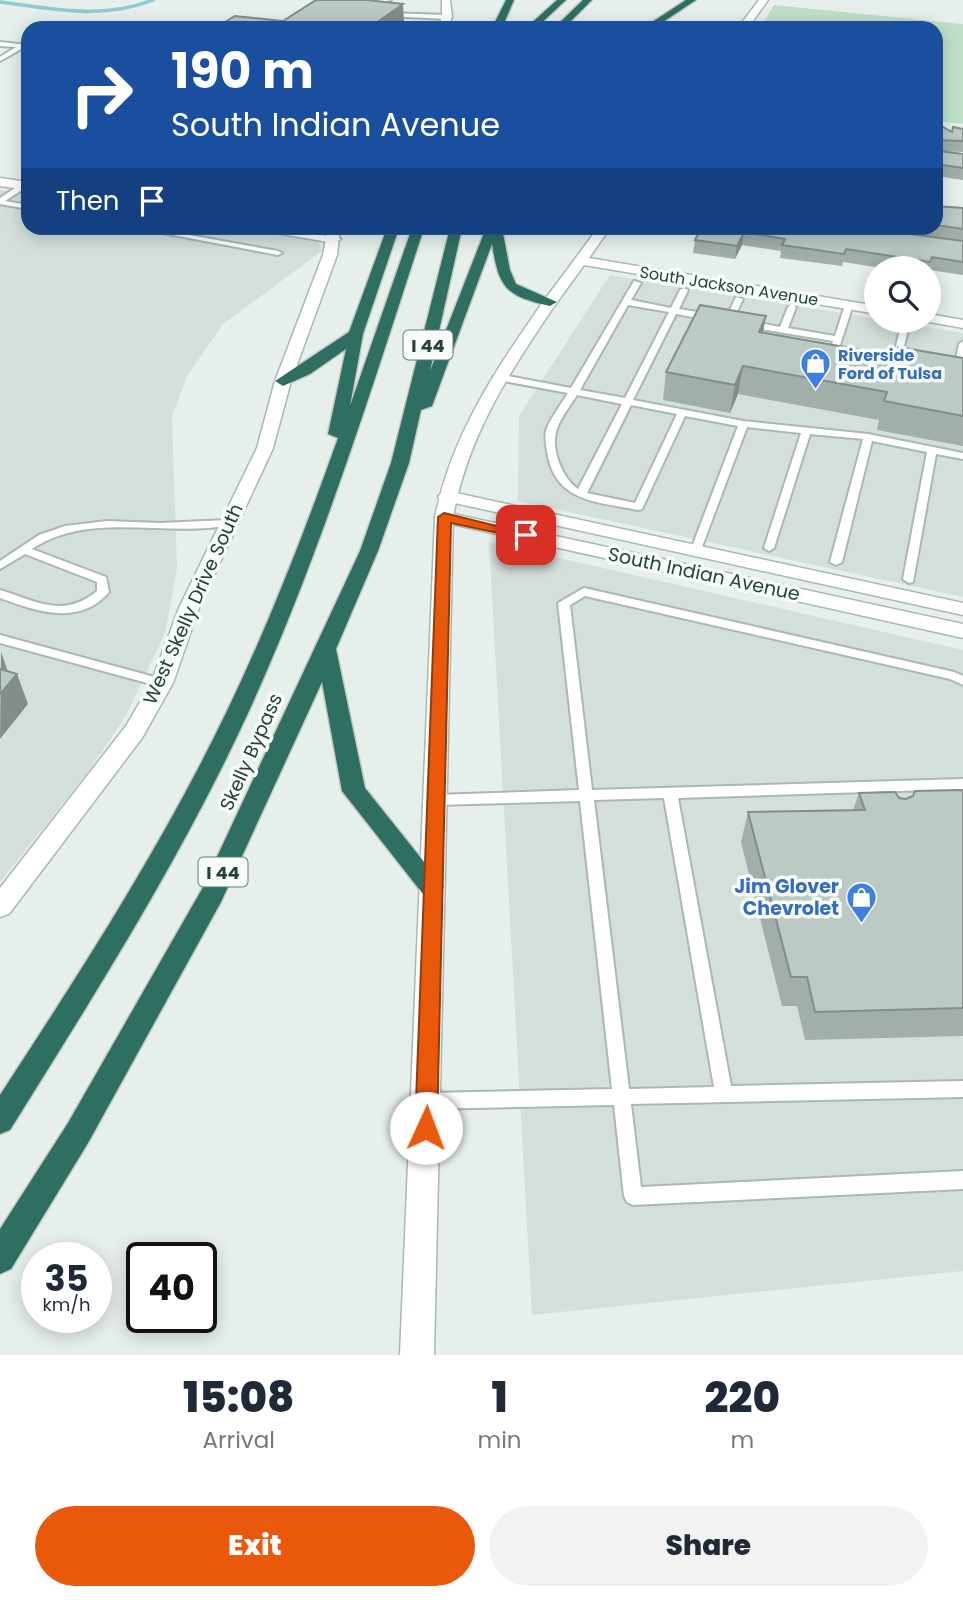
<!DOCTYPE html>
<style>
body{margin:0;font-family:Poppins,sans-serif;background:#f2f2f3;color:#1f2937;height:100vh;display:flex;flex-direction:column;font-size:26px;white-space:nowrap}
*{box-sizing:border-box;margin:0}
p{font-size:23px;color:#747a83}
.icon{flex:none;width:38px;height:38px;fill:none;stroke:currentColor;stroke-width:2;stroke-linecap:round;stroke-linejoin:round}
.map{position:relative;height:1355px;overflow:hidden}
.details{display:flex;flex-direction:column;background:#fff;flex:1}
.details>*{flex:none}
.hud{position:absolute;left:21px;top:21px;width:922px;height:214px;border-radius:21px;box-shadow:0 4px 18px #0003;background:#1a4fa0;color:#fff;overflow:hidden}
.controls{position:absolute;left:864px;top:256px;display:grid;gap:14px}
.controls a{display:grid;place-items:center;width:77px;height:77px;border-radius:50%;background:#fff;box-shadow:0 4px 18px #0003;font-size:35px}
.speed{position:absolute;left:21px;top:1242px;display:flex;gap:14px;font-size:35px;font-weight:700;text-align:center}
.speed>*{display:grid;place-content:center;width:91px;height:91px;border-radius:50%;background:#fff;box-shadow:0 4px 18px #0003;line-height:1}
.speed small{font-size:18px;font-weight:400}
.speed .limit{border:4px solid #111;border-radius:10px;background:#fff;color:#111}
.pin{position:absolute;display:grid;place-items:center;width:60px;height:60px;color:#fff;margin:-30px;border-radius:14px;box-shadow:0 4px 10px #0006}
.me{position:absolute;width:77px;margin:-38px;rotate:2deg;stroke-linejoin:round;filter:drop-shadow(0 0 5px #0008)}
.turn{display:flex;align-items:center;gap:24px;height:147px;padding:0 35px;font-size:32px}
.turn .icon{width:91px;height:91px;stroke-width:2.5}
.turn b{display:block;font-size:49px;line-height:60px}
.then{display:flex;align-items:center;height:66px;padding:0 35px;background:#0003;gap:14px;font-size:26px}
.eta{display:flex;justify-content:space-evenly;align-items:center;height:119px;text-align:center}
.eta b{font-size:42px;font-weight:800;line-height:49px}
.button{display:flex;gap:14px;margin-top:auto;padding:14px 35px}
.button a{flex:1;height:80px;border-radius:42px;background:#ea580c;color:#fff;font-size:28px;font-weight:800;line-height:80px;text-align:center}
.button a+a{background:#f2f2f3;color:#1f2937}
.map>svg:first-child{display:block}
</style>
<div class="map">
<svg width="963" height="1355" viewBox="0 0 963 1355">
<rect width="100%" height="100%" fill="#e6efeb"/>
<!-- built -->
<g fill="#d4dfda">
<path d="M 0,190 L 28,194 L 28,228 L 235,228 L 313,240 L 319,242 L 322,251 L 223,324 L 187,376 L 172,417 L 177,568 L 165,633 L 127,714 L 88,772 L 0,882 Z"/>
<path d="M 610,275 L 963,333 L 963,597 L 518,501 L 519,416 Z"/>
<path d="M 489,542 L 963,650 L 963,1271 L 532,1315 Z"/>
</g>
<!-- green -->
<path fill="#bfe0c8" d="M 774,5 L 963,24 L 963,124 L 936,121 L 936,28 L 760,28 Z"/>
<g fill="none" stroke-linecap="round" stroke-linejoin="round">
<!-- stream -->
<path stroke="#8ec9d4" stroke-width="3.5" d="M 0,2 C 52,9 103,20 153,0"/>
<defs>
<g id="service">
<path d="M 379,0 L 391,0 L 364,6 L 361,4 Z"/>
<path d="M 388,13 L 447,15 L 450,17 L 447,19 L 386,16 Z"/>
<path d="M 0,42 L 28,45 L 28,49 L 23,48 L 0,61 L 0,57 L 16,47 L 0,46 Z"/>
<path d="M 21,184 L 28,186 L 5,201 L 28,205 L 28,209 L 0,204 L 0,198 Z"/>
<path d="M 136,228 L 150,228 L 278,251 L 282,253 L 278,255 Z"/>
<path d="M 634,281 L 641,283 L 631,300 L 671,308 L 680,290 L 684,288 L 688,290 L 679,309 L 710,314 L 714,317 L 710,320 L 676,314 L 633,400 L 743,421 L 868,434 L 963,453 L 963,459 L 936,454 L 913,582 L 909,583 L 903,579 L 927,452 L 872,441 L 842,562 L 836,565 L 830,562 L 863,439 L 810,434 L 774,548 L 769,551 L 764,548 L 801,433 L 747,427 L 700,552 L 695,555 L 690,552 L 738,426 L 685,416 L 642,509 L 638,510 C 600,502 558,503 548,457 C 547,450 544,438 546,431 C 549,420 562,403 568,393 L 498,380 L 493,377 L 498,374 L 571,388 ZM 628,305 L 669,312 L 625,398 L 580,390 ZM 577,395 L 622,404 L 578,489 C 562,478 550,448 557,429 C 561,417 570,406 577,395 ZM 631,405 L 677,414 L 635,503 L 587,493 Z"/>
<path d="M 736,297 L 743,299 L 732,322 L 726,322 L 725,320 Z"/>
<path d="M 849,302 L 853,305 L 840,345 L 836,348 L 832,345 L 833,341 L 749,327 L 745,324 L 749,321 L 780,327 L 788,307 L 792,304 L 796,307 L 788,328 L 835,336 L 845,305 Z"/>
<path d="M 905,323 L 909,326 L 900,362 L 893,364 L 892,362 L 901,326 Z"/>
<path d="M 963,341 L 963,369 L 961,374 L 958,375 L 953,372 L 959,344 Z"/>
<path d="M 227,520 L 231,521 L 232,523 L 231,525 C 166,538 90,510 32,549 L 106,577 L 109,592 C 79,627 36,611 0,598 L 0,590 C 36,601 64,619 97,591 L 97,582 L 25,554 L 0,569 L 0,561 L 39,535 L 65,526 L 107,521 L 160,523 Z"/>
<path d="M 584,588 L 954,672 L 963,676 L 963,685 L 950,679 L 585,596 L 570,605 L 592,790 L 963,779 L 963,789 L 678,798 L 731,1086 L 963,1081 L 963,1097 L 631,1104 L 641,1187 L 963,1171 L 963,1189 L 633,1205 L 627,1202 L 624,1196 L 614,1105 L 427,1109 L 421,1107 L 419,1101 L 421,1095 L 427,1093 L 612,1089 L 580,801 L 435,805 L 430,804 L 428,800 L 430,796 L 435,795 L 579,790 L 558,603 ZM 664,798 L 714,1087 L 629,1089 L 594,800 Z"/>
<path d="M 0,635 L 162,679 L 168,683 L 162,687 L 0,643 Z"/>
</g>
<g id="minor">
<path d="M 759,0 L 768,0 L 748,28 L 738,28 Z"/>
<path d="M 0,178 L 28,182 L 28,190 L 0,186 Z"/>
<path d="M 264,228 L 290,228 L 341,239 L 334,243 L 270,232 Z"/>
<path d="M 598,228 L 610,228 L 589,258 L 877,306 L 877,314 L 584,265 L 555,305 L 545,305 L 543,302 Z"/>
<path d="M 929,314 L 963,320 L 963,328 L 924,321 L 929,320 Z"/>
<path d="M 447,491 L 963,603 L 963,615 L 441,500 L 438,496 Z"/>
<path d="M 444,512 L 963,624 L 963,638 L 438,521 L 435,517 L 438,513 Z"/>
</g>
<g id="tertiary">
<path d="M 442,0 L 450,0 L 452,17 L 448,28 L 438,28 L 442,17 Z"/>
<path d="M 328,228 L 340,228 L 337,255 L 291,381 L 273,448 L 199,608 L 173,683 L 142,738 L 9,914 L 0,917 L 0,888 L 126,726 L 151,683 L 179,608 L 257,448 L 275,381 L 323,255 Z"/>
<path d="M 550,298 L 557,302 C 511,370 468,434 453,517 L 434,1355 L 400,1355 L 435,517 C 452,433 497,368 545,299 Z"/>
</g>
<g id="motorway">
<path d="M 506,0 L 514,0 L 502,28 L 492,28 Z"/>
<path d="M 557,0 L 566,0 L 536,28 L 526,28 Z"/>
<path d="M 583,0 L 592,0 L 564,28 L 554,28 Z"/>
<path d="M 686,0 L 696,0 L 654,28 L 643,28 Z"/>
<path d="M 387,228 L 399,228 L 363,334 L 350,406 L 412,228 L 424,228 C 371,391 320,555 249,711 C 182,857 95,994 10,1130 L 0,1134 L 0,1095 C 81,971 162,846 226,713 C 269,624 305,531 338,438 L 328,434 L 346,349 L 310,374 L 283,386 L 275,381 L 349,332 Z"/>
<path d="M 450,228 L 462,228 L 430,371 L 486,228 L 502,228 L 510,270 L 516,284 L 557,302 L 550,306 C 506,296 499,289 492,244 L 432,406 L 421,410 L 409,463 L 378,551 L 336,649 L 365,788 L 444,887 L 441,894 L 432,897 L 423,894 L 342,791 L 322,682 L 221,902 L 88,1143 L 11,1269 L 0,1274 L 0,1229 L 68,1123 L 202,889 L 360,551 L 391,463 Z"/>
</g>
</defs>
<!-- service casing -->
<use href="#service" stroke="#a8b8b2" stroke-width="4"/>
<!-- minor casing -->
<use href="#minor" stroke="#a8b8b2" stroke-width="3"/>
<!-- tertiary casing -->
<use href="#tertiary" stroke="#a8b8b2" stroke-width="3"/>
<!-- motorway casing -->
<use href="#motorway" stroke="#c2cac8" stroke-width="3"/>
<!-- service -->
<use href="#service" fill="#fff" fill-rule="evenodd"/>
<!-- minor -->
<use href="#minor" fill="#fff" fill-rule="evenodd"/>
<!-- tertiary -->
<use href="#tertiary" fill="#fff" fill-rule="evenodd"/>
<!-- motorway -->
<use href="#motorway" fill="#2f6f62" fill-rule="evenodd"/>
</g>
<!-- wall -->
<g fill="#a1aea9">
<path d="M 936,123 L 952,132 L 963,129 L 963,152 L 941,151 L 963,154 L 963,180 L 936,176 Z"/>
<path d="M 936,206 L 963,208 L 963,275 L 929,270 L 929,268 L 882,268 L 843,262 L 842,266 L 780,258 L 781,251 L 742,245 L 735,259 L 693,253 L 695,240 L 698,234 L 692,234 L 693,228 L 936,228 Z"/>
<path d="M 766,316 L 763,333 L 896,356 L 963,358 L 963,446 L 877,430 L 879,420 L 738,394 L 730,413 L 663,400 L 666,372 Z"/>
<path d="M 963,790 L 963,1036 L 805,1040 L 797,1006 L 782,1006 L 741,842 L 748,812 L 853,810 L 859,793 L 906,799 Z"/>
</g>
<!-- shaded-wall -->
<g fill="#838d89">
<path d="M 403,4 L 404,22 L 396,28 L 369,28 Z"/>
<path d="M 744,232 L 742,245 L 735,259 L 737,246 Z"/>
<path d="M 766,316 L 761,343 L 759,332 Z"/>
<path d="M 743,366 L 738,394 L 730,413 L 735,385 Z"/>
<path d="M 1,652 L 11,680 L 17,674 L 28,704 L 0,739 Z"/>
</g>
<!-- building -->
<g fill="#bbcac4" stroke="#838d89" stroke-width="2">
<path d="M 316,0 L 367,0 L 403,4 L 369,28 L 215,28 L 235,16 L 283,21 Z"/>
<path d="M 936,123 L 952,132 L 953,127 L 963,129 L 963,141 L 937,140 L 939,151 L 963,154 L 963,168 L 936,164 Z"/>
<path d="M 936,206 L 963,208 L 963,229 L 936,225 Z"/>
<path d="M 701,228 L 863,228 L 963,241 L 963,262 L 932,257 L 930,262 L 846,249 L 844,254 L 782,245 L 785,239 L 744,232 L 737,246 L 695,240 Z"/>
<path d="M 700,305 L 766,316 L 759,332 L 896,356 L 898,347 L 963,358 L 963,416 L 884,401 L 887,392 L 743,366 L 735,385 L 666,372 Z"/>
<path d="M 0,669 L 17,674 L 0,694 Z"/>
<path d="M 963,790 L 963,1008 L 815,1012 L 807,977 L 791,977 L 748,812 L 865,810 L 859,793 L 895,792 L 899,798 L 906,799 L 913,796 L 915,791 Z"/>
</g>
<!-- route -->
<path fill="#ea580c" stroke="#983908" stroke-width="2" d="M 444,513 L 533,535 L 526,539 L 451,523 L 437,1128 L 434,1136 L 426,1139 L 418,1136 L 415,1128 L 438,517 Z"/>
<!-- icons -->
<defs>
<symbol id="shop-pin" viewBox="-11 -11 22 30"><path d="M0 17L-7.5 6A9.5 9.5 0 1 1 7.5 6Z" fill="#3f7fe0" stroke="#f7fbf9"/><path d="M-5-2.5h2.3a2.7 3.5 0 0 1 5.4 0H5L5.5 6h-11ZM-1.5-2.5h3a1.5 2.3 0 0 0-3 0Z" fill="#fff"/></symbol>
</defs>
<g fill-rule="evenodd">
<use href="#shop-pin" x="798" y="346" width="35" height="47"/>
<use href="#shop-pin" x="844" y="880" width="35" height="47"/>
</g>
<g text-anchor="middle" dominant-baseline="central" stroke-width="7" stroke-linejoin="round" paint-order="stroke">
<!-- far-street labels -->
<g font-size="16" fill="#24423a" stroke="#f7fbf9">
<text transform="translate(729 286) rotate(9)">South Jackson Avenue</text>
</g>
<!-- far-shop labels -->
<g font-size="16" font-weight="bold" fill="#366cbe" stroke="#f7fbf9" text-anchor="start">
<text x="838" y="355">Riverside<tspan x="838" dy="18">Ford of Tulsa</tspan></text>
</g>
<!-- shield labels -->
<g fill="#f7fbf9" stroke="#637a73" stroke-width="2">
<rect x="403.5" y="330.5" width="49" height="29" rx="5"/>
<rect x="198.5" y="857.5" width="49" height="29" rx="5"/>
</g>
<g font-size="18" font-weight="bold" fill="#24423a">
<text x="428" y="345">I 44</text>
<text x="223" y="872">I 44</text>
</g>
<!-- street labels -->
<g font-size="19" fill="#24423a" stroke="#f7fbf9">
<text transform="translate(704 574) rotate(12)">South Indian Avenue</text>
<text transform="translate(193 604) rotate(-66)">West Skelly Drive South</text>
<text transform="translate(251 752) rotate(-66)">Skelly Bypass</text>
</g>
<!-- shop labels -->
<g font-size="19" font-weight="bold" fill="#366cbe" stroke="#f7fbf9" text-anchor="end">
<text x="839" y="886">Jim Glover<tspan x="839" dy="22">Chevrolet</tspan></text>
</g>
</g>
</svg>
<div class="controls">
<a><svg class="icon" aria-label="search" viewBox="0 0 24 24"><circle cx="10" cy="10" r="6"/><path d="M15 15l6 6"/></svg></a>
</div>
<div class="speed"><div>35<small>km/h</small></div><div class="limit">40</div></div>
<div class="pin" style="left:526px;top:535px;background:#d93025"><svg class="icon" aria-label="arrive" viewBox="0 0 24 24"><path d="M6 21V4h12l-3 4 3 4H6"/></svg></div>
<svg class="me" style="left:426px;top:1128px" viewBox="-20 -20 40 40"><circle r="19" fill="#fff"/><path d="M0-13L10 11 0 6-10 11z" fill="#ea580c"/></svg>
<div class="hud">
<div class="turn"><svg class="icon" aria-label="right" viewBox="0 0 24 24"><path d="M7 20v-9h11M14 6l5 5-5 5"/></svg><div><b>190 m</b>South Indian Avenue</div></div>
<div class="then">Then<svg class="icon" aria-label="arrive" viewBox="0 0 24 24"><path d="M6 21V4h12l-3 4 3 4H6"/></svg></div>
</div>
</div>
<section class="details">
<div class="eta">
<div><b>15:08</b><p>Arrival</p></div>
<div><b>1</b><p>min</p></div>
<div><b>220</b><p>m</p></div>
</div>
<div class="button"><a>Exit</a><a>Share</a></div>
</section>
